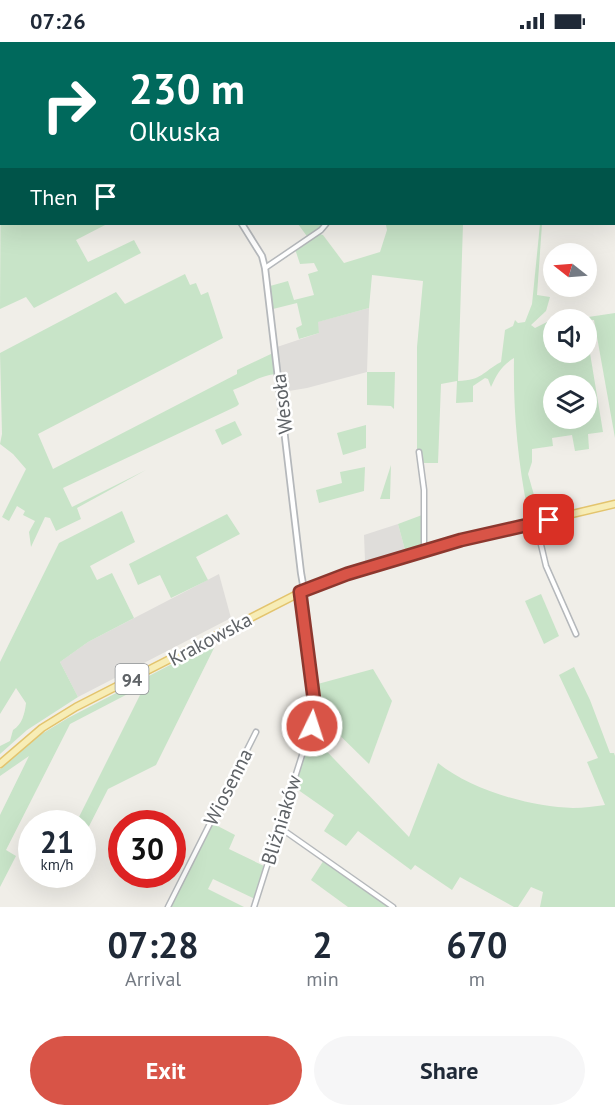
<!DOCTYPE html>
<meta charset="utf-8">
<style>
body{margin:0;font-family:"PT Sans",sans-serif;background:#f6f6f7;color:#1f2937;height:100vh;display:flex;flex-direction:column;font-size:22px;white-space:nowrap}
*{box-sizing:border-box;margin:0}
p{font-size:20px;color:#747a83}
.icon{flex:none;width:33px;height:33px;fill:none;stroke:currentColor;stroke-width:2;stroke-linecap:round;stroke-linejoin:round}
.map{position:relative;height:865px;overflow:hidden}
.side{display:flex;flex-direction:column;background:#fff;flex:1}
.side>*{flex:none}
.top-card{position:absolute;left:0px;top:0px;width:615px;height:183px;box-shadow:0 6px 24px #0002;background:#00695c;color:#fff;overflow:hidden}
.needle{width:39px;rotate:287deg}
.fabs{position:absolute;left:543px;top:201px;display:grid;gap:12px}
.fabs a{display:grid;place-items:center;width:54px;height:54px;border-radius:50%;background:#fff;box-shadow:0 6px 24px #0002;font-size:30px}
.speed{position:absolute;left:18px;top:768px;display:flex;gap:12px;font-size:30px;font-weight:700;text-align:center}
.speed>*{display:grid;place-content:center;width:78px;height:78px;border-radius:50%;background:#fff;box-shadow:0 6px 24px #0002;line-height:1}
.speed small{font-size:15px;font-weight:400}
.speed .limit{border:9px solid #d22;background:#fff;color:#111}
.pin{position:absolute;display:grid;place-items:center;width:51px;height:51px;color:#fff;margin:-26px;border-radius:12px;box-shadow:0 3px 9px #0006}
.me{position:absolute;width:66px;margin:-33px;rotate:4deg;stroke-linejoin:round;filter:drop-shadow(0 0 4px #0008)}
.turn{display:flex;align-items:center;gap:21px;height:126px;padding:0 30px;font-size:27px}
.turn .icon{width:78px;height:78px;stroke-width:2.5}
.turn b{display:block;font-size:42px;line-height:51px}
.then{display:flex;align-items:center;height:57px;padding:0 30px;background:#0003;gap:12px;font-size:22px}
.eta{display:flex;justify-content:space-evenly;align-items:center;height:102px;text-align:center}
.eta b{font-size:36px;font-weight:700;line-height:42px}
.action{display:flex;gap:12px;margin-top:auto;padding:12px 30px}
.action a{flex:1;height:69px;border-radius:36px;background:#d85447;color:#fff;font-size:24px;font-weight:700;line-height:69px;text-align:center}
.action a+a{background:#f6f6f7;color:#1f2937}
.status{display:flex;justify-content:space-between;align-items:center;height:42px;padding:0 30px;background:#fff;direction:ltr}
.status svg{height:16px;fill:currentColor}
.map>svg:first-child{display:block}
</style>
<div class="status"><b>07:26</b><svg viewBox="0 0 49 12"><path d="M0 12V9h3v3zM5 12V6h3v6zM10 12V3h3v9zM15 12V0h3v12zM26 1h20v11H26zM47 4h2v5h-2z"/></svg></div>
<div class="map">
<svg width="615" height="865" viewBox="0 0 615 865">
<rect width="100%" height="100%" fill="#f0eee8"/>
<!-- industrial -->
<g fill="#dfddda">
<path d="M 369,266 L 367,330 L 307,346 L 283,350 L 277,305 L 319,291 L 317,280 Z"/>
<path d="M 398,482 L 405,508 L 365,519 L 364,493 Z"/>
<path d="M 219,532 L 231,576 L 78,655 L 60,620 L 88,600 Z"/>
</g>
<!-- green -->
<g fill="#c8e4c8" fill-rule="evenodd">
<path d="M 28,0 L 126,0 L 128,1 L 28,1 Z"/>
<path d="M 242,0 L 505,0 L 241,1 Z"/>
<path d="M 1,92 L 2,182 L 107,182 L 76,198 L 88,220 L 134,198 L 141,211 L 34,266 L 26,255 L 0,267 Z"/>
<path d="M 298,182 L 463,182 L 458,339 C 483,338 482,330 501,320 L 505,288 L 513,284 L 515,278 L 518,281 L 525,280 L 532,262 L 540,182 L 542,182 L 537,253 L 550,255 L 546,269 L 531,283 L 535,286 L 549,279 L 553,279 L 554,310 L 586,310 L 587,293 L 603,390 L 588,392 L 589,407 L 575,409 L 572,393 L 552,396 L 553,404 L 532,407 L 532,420 L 528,432 L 540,474 L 529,475 C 518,422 513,370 514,316 C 501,324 497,332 491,345 L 488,337 L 485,336 L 473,344 L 473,360 L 456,361 L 457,339 L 441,342 L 438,421 L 421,421 L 417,417 L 417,305 L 423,239 L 372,233 L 369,266 L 318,280 L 319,291 L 299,297 L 296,286 L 302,283 L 297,261 L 273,267 L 270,244 L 288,239 L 294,258 L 314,253 L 308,232 L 318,229 L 314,221 L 300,222 L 295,207 L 309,197 ZM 327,183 L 386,183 L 387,188 L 380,210 L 344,221 L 323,193 L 320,192 ZM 554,344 L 586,344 L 586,376 L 554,376 Z"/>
<path d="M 185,232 L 190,243 L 196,241 L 201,253 L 208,250 L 223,296 L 38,392 L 53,427 L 237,332 L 237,328 L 273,311 L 275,332 C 260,334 248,342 233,348 L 239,362 L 237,364 L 63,446 L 72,465 L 146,428 L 77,466 L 81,477 L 56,489 L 50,476 L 45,475 L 31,505 L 29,490 L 35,479 L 23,473 L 25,469 L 17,464 L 9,479 L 2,475 L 26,427 L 13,412 L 0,402 L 2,392 L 0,311 L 116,250 L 125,262 Z"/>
<path d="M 615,271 L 615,396 L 594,278 L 575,277 Z"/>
<path d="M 367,330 L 395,330 L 394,367 L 391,364 L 367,363 Z"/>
<path d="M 235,379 L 242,393 L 222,403 L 215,388 Z"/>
<path d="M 366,383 L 366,406 L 343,413 L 337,391 Z"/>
<path d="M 391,423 L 390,457 L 380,457 Z"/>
<path d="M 365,425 L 364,449 L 319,461 L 316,448 L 342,441 L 340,430 Z"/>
<path d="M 122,469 L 135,500 L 90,524 L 97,538 L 112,531 L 134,576 L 88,600 L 60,620 L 78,655 L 27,688 L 0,712 L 0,704 L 10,699 L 13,688 C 22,683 25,671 26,661 L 16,646 L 0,672 L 0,620 L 59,501 Z"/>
<path d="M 227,472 L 240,492 L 196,515 L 208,538 L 171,556 L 160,533 L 138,543 L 129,522 Z"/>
<path d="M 422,473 L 422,502 L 405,508 L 398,482 Z"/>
<path d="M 541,552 L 559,594 L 544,602 L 525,559 Z"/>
<path d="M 215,604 L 156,723 L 108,747 L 83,796 L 82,782 L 76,781 L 145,643 L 70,682 L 6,808 L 16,814 L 0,845 L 0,773 L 29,714 L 0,734 L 0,727 L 40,693 L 68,676 L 172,622 Z"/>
<path d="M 574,625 L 590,658 L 610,711 L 614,711 L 615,714 L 615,865 L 540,865 L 543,850 L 531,845 L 518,865 L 514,865 L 460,835 L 452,848 L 415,823 L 411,828 L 358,789 L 346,804 L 324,789 L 334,773 L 294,745 L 311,693 L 409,795 L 438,721 C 471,748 531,765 573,766 C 584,766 595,764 605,763 L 587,720 L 598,716 L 559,633 Z"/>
<path d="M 373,627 L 392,659 L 369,722 L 318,672 L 314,643 Z"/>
<path d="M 212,781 L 235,793 L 229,807 L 264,824 L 255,857 L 213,837 L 208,847 L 244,865 L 169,865 Z"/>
<path d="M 324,818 L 390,865 L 348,865 L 311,838 Z"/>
</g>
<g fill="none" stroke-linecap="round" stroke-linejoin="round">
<defs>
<g id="minor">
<path d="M 265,226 L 321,188 L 326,182"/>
<path d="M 419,410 L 424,448 L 424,504 L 426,508"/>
<path d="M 533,481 L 534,488 L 538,490 L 546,524 L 576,592"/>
<path d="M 279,785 L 393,865"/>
<path d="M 168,865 L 256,690"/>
<path d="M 254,865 L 315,672 L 300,550"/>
</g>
<g id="tertiary">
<path d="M 181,2 L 184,0"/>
<path d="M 242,182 L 262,214 L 265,226 L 301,531 L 304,548"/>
</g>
<path id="primary" d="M 0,722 L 42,686 L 76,665 L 311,545 L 347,532 L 461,498 L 615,462"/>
</defs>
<!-- minor casing -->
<use href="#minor" stroke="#b5b8bb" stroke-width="7"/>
<!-- tertiary casing -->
<use href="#tertiary" stroke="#b5b8bb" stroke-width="8"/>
<!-- primary casing -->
<use href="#primary" stroke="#e3c46e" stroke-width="9"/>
<!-- minor -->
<use href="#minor" stroke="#fff" stroke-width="4"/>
<!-- tertiary -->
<use href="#tertiary" stroke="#fff" stroke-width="4.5"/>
<!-- primary -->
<use href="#primary" stroke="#f7edb6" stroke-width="6"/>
</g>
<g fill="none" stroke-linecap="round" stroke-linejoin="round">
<defs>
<path id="route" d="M 312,684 L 315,666 L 300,550 L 347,532 L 461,498 L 549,478"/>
</defs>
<!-- route casing -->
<use href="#route" stroke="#8c372e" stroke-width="15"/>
<!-- route -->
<use href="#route" stroke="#d85447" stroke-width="10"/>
</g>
<g text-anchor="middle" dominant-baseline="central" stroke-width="5" stroke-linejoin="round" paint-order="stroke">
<!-- shield labels -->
<rect fill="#fff" stroke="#8f9295" stroke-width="1.5" x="115.5" y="622" width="33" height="30" rx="4.5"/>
<g font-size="18" font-weight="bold" fill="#5f6367">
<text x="132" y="637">94</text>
</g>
<!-- street labels -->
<g font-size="20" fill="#5f6367" stroke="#fff">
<text transform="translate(282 362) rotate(-97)">Wesoła</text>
<text transform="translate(210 597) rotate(-28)">Krakowska</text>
<text transform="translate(228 745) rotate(-63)">Wiosenna</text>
<text transform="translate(281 778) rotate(-73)">Bliźniaków</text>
</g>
</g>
</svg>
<div class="fabs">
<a><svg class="needle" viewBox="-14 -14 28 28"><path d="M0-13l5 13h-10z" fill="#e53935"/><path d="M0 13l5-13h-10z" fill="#747a83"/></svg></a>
<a><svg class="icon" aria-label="sound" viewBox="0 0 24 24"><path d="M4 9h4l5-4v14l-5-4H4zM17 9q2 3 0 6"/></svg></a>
<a><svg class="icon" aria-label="layers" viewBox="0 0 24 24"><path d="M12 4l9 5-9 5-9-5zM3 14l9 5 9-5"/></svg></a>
</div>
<div class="speed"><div>21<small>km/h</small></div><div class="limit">30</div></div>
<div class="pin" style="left:549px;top:478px;background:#d93025"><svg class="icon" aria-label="arrive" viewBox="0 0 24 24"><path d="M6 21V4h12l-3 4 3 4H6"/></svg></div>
<svg class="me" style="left:312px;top:684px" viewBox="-20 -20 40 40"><circle r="17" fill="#d85447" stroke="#fff" stroke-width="3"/><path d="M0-11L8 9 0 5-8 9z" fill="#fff"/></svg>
<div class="top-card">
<div class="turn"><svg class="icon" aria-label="right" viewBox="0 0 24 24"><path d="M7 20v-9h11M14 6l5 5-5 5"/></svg><div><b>230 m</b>Olkuska</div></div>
<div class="then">Then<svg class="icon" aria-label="arrive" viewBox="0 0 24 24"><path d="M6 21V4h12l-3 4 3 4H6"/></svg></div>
</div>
</div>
<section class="side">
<div class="eta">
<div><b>07:28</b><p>Arrival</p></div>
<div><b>2</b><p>min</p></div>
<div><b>670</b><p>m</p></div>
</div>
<div class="action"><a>Exit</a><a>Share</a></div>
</section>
